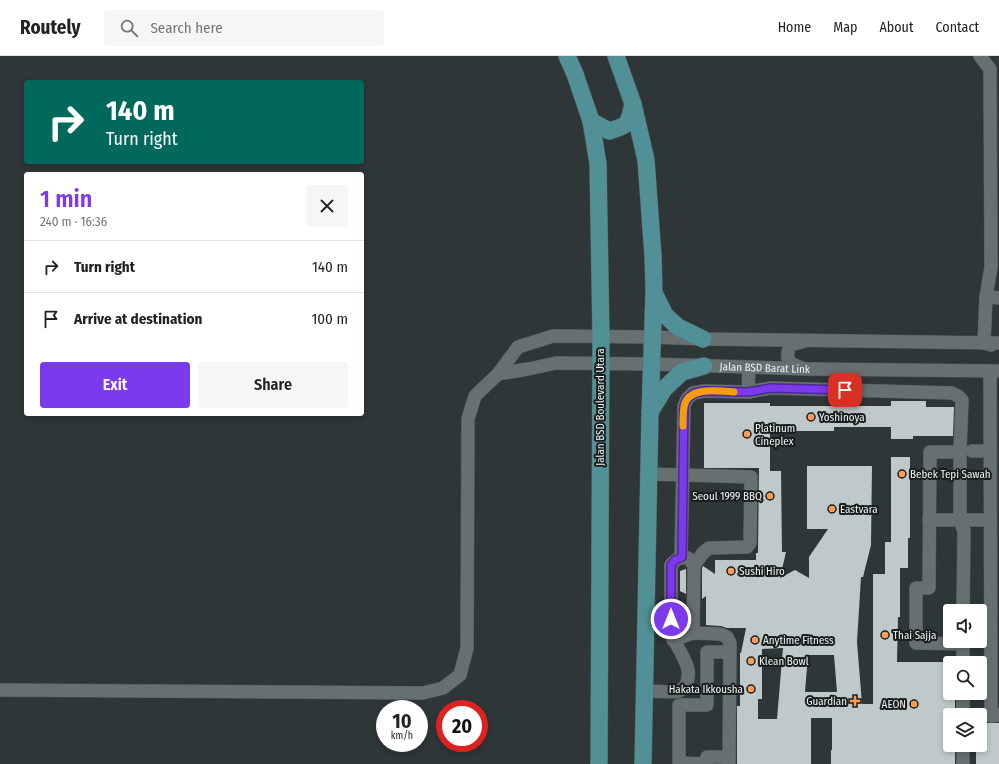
<!DOCTYPE html>
<meta charset="utf-8">
<style>
body{margin:0;font-family:"Fira Sans Condensed",sans-serif;background:#f6f6f6;color:#222;height:100vh;display:flex;flex-direction:column;font-size:15px;white-space:nowrap}
*{box-sizing:border-box;margin:0}
p{font-size:13px;color:#767676}
.icon{flex:none;width:22px;height:22px;fill:none;stroke:currentColor;stroke-width:2;stroke-linecap:round;stroke-linejoin:round}
.map{position:relative;flex:1;overflow:hidden}
.sheet{position:absolute;left:24px;top:116px;width:340px;height:244px;display:flex;flex-direction:column;background:#fff;border-radius:4px;box-shadow:0 2px 6px #0003}
.sheet>*{flex:none}
.banner{position:absolute;left:24px;top:24px;width:340px;height:84px;border-radius:4px;box-shadow:0 2px 6px #0003;background:#00695c;color:#fff;overflow:hidden}
.buttons{position:absolute;left:943px;top:548px;display:grid;gap:8px}
.buttons a{display:grid;place-items:center;width:44px;height:44px;border-radius:4px;background:#fff;box-shadow:0 2px 6px #0003;font-size:20px}
.speed{position:absolute;left:376px;top:644px;display:flex;gap:8px;font-size:20px;font-weight:700;text-align:center}
.speed>*{display:grid;place-content:center;width:52px;height:52px;border-radius:50%;background:#fff;box-shadow:0 2px 6px #0003;line-height:1}
.speed small{font-size:10px;font-weight:400}
.speed .limit{border:6px solid #d22;background:#fff;color:#111}
.pin{position:absolute;display:grid;place-items:center;width:34px;height:34px;color:#fff;margin:-17px;border-radius:8px;box-shadow:0 2px 6px #0006}
.me{position:absolute;width:44px;margin:-22px;rotate:0deg;stroke-linejoin:round;filter:drop-shadow(0 0 3px #0008)}
.turn{display:flex;align-items:center;gap:14px;height:84px;padding:0 16px;font-size:18px}
.turn .icon{width:52px;height:52px;stroke-width:2.5}
.turn b{display:block;font-size:28px;line-height:34px}
.round{display:grid;place-items:center;flex:none;width:42px;height:42px;border-radius:4px;background:#f6f6f6}
.summary{display:flex;align-items:center;justify-content:space-between;height:68px;padding:0 16px}
h1{font-size:24px;font-weight:600;line-height:30px;color:#7c3aed}
.cta{display:flex;gap:8px;margin-top:auto;padding:8px 16px}
.cta a{flex:1;height:46px;border-radius:4px;background:#7c3aed;color:#fff;font-size:16px;font-weight:600;line-height:46px;text-align:center}
.cta a+a{background:#f6f6f6;color:#222}
ul{padding:0;list-style:none}
li{display:flex;align-items:center;gap:12px;height:52px;padding:0 16px;border-top:1px solid #e0e0e0}
li div{flex:1}
li b{display:block;font-size:15px}
li em{font-style:normal}
header{display:flex;align-items:center;gap:24px;box-sizing:border-box;height:56px;padding:0 20px;background:#fff;border-bottom:1px solid #e0e0e0}
header strong{font-size:19px}
nav{display:flex;gap:22px;margin-inline-start:auto;font-size:14px}
.search{width:280px;height:36px;background:#f6f6f6;display:flex;align-items:center;gap:10px;box-sizing:border-box;padding:0 14px;border-radius:4px;color:#767676;font-size:15px}
.map>svg:first-child{display:block}
</style>
<header>
<strong>Routely</strong>
<div class="search"><svg class="icon" aria-label="search" viewBox="0 0 24 24"><circle cx="10" cy="10" r="6"/><path d="M15 15l6 6"/></svg>Search here</div>
<nav><a>Home</a><a>Map</a><a>About</a><a>Contact</a></nav>
</header>
<div class="map">
<svg width="999" height="708" viewBox="0 0 999 708">
<rect width="100%" height="100%" fill="#2f3637"/>
<!-- building -->
<g fill="#c0c9c9" fill-rule="evenodd">
<path d="M 891,345 L 926,345 L 926,351 L 954,351 L 953,380 L 913,380 L 913,383 L 891,383 L 891,371 L 834,371 L 834,375 L 770,375 L 770,415 L 781,415 L 782,496 L 786,496 L 780,522 L 795,514 L 809,522 L 809,501 L 828,473 L 807,473 L 807,410 L 872,410 L 871,489 L 863,521 L 861,521 L 857,586 L 862,648 L 873,648 L 873,518 L 885,518 L 885,486 L 891,486 L 891,401 L 910,401 L 910,482 L 908,482 L 908,512 L 900,512 L 900,561 L 898,561 L 897,606 L 950,606 L 950,637 L 955,637 L 955,659 L 950,659 L 950,689 L 955,689 L 955,708 L 831,708 L 831,694 L 832,694 L 832,662 L 811,662 L 811,708 L 737,708 L 737,650 L 740,650 L 740,597 L 741,597 L 746,572 L 727,572 L 721,570 L 706,569 L 706,540 L 702,543 L 702,512 L 703,510 L 715,518 L 715,504 L 756,504 L 756,497 L 758,497 L 759,412 L 704,412 L 704,347 L 770,347 L 770,350 L 891,350 ZM 783,592 L 777,663 L 758,663 L 758,643 L 762,643 L 762,593 ZM 808,599 L 834,599 L 837,636 L 805,636 Z"/>
<path d="M 686,513 L 686,538 L 680,535 L 680,515 Z"/>
<path d="M 980,667 L 999,667 L 999,708 L 976,708 L 976,689 L 980,689 Z"/>
</g>
<g fill="none" stroke-linecap="round" stroke-linejoin="round">
<defs>
<g id="minor">
<path d="M 980,0 L 990,13 L 991,211 L 986,241 L 984,287 L 991,289"/>
<path d="M 986,241 L 999,242"/>
<path d="M 802,312 C 787,307 785,303 790,289 L 802,286"/>
<path d="M 990,315 L 991,660 L 999,659"/>
<path id="s1" d="M 498,318 L 528,313 L 556,307 L 651,308 L 807,313 L 999,315"/>
<path d="M 748,336 L 749,311"/>
<path d="M 972,395 L 990,395"/>
<path d="M 960,396 L 930,396 L 929,532 L 916,532 L 916,587 L 963,588"/>
<path d="M 649,418 L 751,421 L 750,487 L 747,491 L 709,492 L 703,497 L 694,509"/>
<path d="M 929,464 L 990,464"/>
<path d="M 681,501 L 684,350 L 687,343 L 693,337 L 704,335 L 748,336 L 771,332 L 952,337 L 958,340 L 962,344 L 960,396 L 960,464 L 964,475 L 963,555"/>
<path d="M 673,584 L 693,577 L 720,578 L 727,581 L 730,587 L 729,708"/>
<path d="M 963,607 L 963,585"/>
<path d="M 0,634 L 423,637 L 443,632 L 460,619 L 467,592 L 468,363 L 475,340 L 498,318 L 518,291 L 553,280 L 652,281 L 703,283 L 999,287"/>
<path d="M 645,635 C 652,635 674,637 679,635 C 688,632 690,618 687,610 C 683,598 675,588 671,576 L 671,509 C 676,503 680,501 688,502 L 694,509 L 693,577"/>
<path d="M 963,637 L 963,659"/>
<path d="M 963,689 L 963,708"/>
<path d="M 729,701 L 707,701 L 707,708 L 679,707 L 679,649 L 707,649 L 707,596 L 729,596"/>
</g>
<g id="major">
<path d="M 567,0 L 575,18 L 591,65 L 598,108 L 601,281 L 599,708"/>
<path d="M 616,0 L 633,48 L 646,104 L 653,200 L 654,235 L 650,357 L 643,708"/>
<path d="M 591,65 L 609,75 C 630,69 628,68 633,48"/>
<path d="M 654,237 L 665,259 L 678,271 L 703,283"/>
<path d="M 650,356 L 664,333 L 682,316 L 704,310"/>
</g>
</defs>
<!-- minor casing -->
<use href="#minor" stroke="#4f5555" stroke-width="14"/>
<!-- major casing -->
<use href="#major" stroke="#4f5555" stroke-width="18"/>
<!-- minor -->
<use href="#minor" stroke="#676f70" stroke-width="13"/>
<!-- major -->
<use href="#major" stroke="#519096" stroke-width="17"/>
</g>
<g fill="none" stroke-linecap="round" stroke-linejoin="round">
<defs>
<path id="route" d="M 671,563 L 671,509 L 675,504 L 682,501 L 684,350 L 687,343 L 694,337 L 704,335 L 748,336 L 771,332 L 845,334"/>
</defs>
<!-- route casing -->
<use href="#route" stroke="#51269a" stroke-width="10"/>
<!-- route -->
<use href="#route" stroke="#7c3aed" stroke-width="7"/>
<!-- slow -->
<path stroke="#f59e0b" stroke-width="7" d="M 683,370 C 683,364 683,357 684,351 C 687,330 718,335 734,336"/>
</g>
<!-- markers -->
<g fill="#fe9c58" stroke="#1a1d1d" stroke-width="1.5">
<circle cx="811" cy="361" r="4"/>
<circle cx="747" cy="378" r="4"/>
<circle cx="902" cy="418" r="4"/>
<circle cx="770" cy="440" r="4"/>
<circle cx="832" cy="453" r="4"/>
<circle cx="731" cy="515" r="4"/>
<circle cx="885" cy="579" r="4"/>
<circle cx="755" cy="584" r="4"/>
<circle cx="751" cy="605" r="4"/>
<circle cx="751" cy="633" r="4"/>
<path d="M853 639h4v4h4v4h-4v4h-4v-4h-4v-4h4z"/>
<circle cx="914" cy="648" r="4"/>
</g>
<g text-anchor="middle" dominant-baseline="central" stroke-width="4" stroke-linejoin="round" paint-order="stroke">
<!-- street labels -->
<g font-size="11" fill="#eef3f3" stroke="#1a1d1d">
<text stroke="none"><textPath href="#s1" startOffset="268">Jalan BSD Barat Link</textPath></text>
<text transform="translate(600 351) rotate(-90)">Jalan BSD Boulevard Utara</text>
</g>
<!-- poi labels -->
<g font-size="11" fill="#eef3f3" stroke="#1a1d1d" text-anchor="start">
<text x="819" y="361">Yoshinoya</text>
<text x="755" y="372">Platinum<tspan x="755" dy="13">Cineplex</tspan></text>
<text x="910" y="418">Bebek Tepi Sawah</text>
<text x="762" y="440" text-anchor="end">Seoul 1999 BBQ</text>
<text x="840" y="453">Eastvara</text>
<text x="739" y="515">Sushi Hiro</text>
<text x="893" y="579">Thai Sajja</text>
<text x="763" y="584">Anytime Fitness</text>
<text x="759" y="605">Klean Bowl</text>
<text x="743" y="633" text-anchor="end">Hakata Ikkousha</text>
<text x="847" y="645" text-anchor="end">Guardian</text>
<text x="906" y="648" text-anchor="end">AEON</text>
</g>
</g>
</svg>
<div class="buttons">
<a><svg class="icon" aria-label="sound" viewBox="0 0 24 24"><path d="M4 9h4l5-4v14l-5-4H4zM17 9q2 3 0 6"/></svg></a>
<a><svg class="icon" aria-label="search" viewBox="0 0 24 24"><circle cx="10" cy="10" r="6"/><path d="M15 15l6 6"/></svg></a>
<a><svg class="icon" aria-label="layers" viewBox="0 0 24 24"><path d="M12 4l9 5-9 5-9-5zM3 14l9 5 9-5"/></svg></a>
</div>
<div class="speed"><div>10<small>km/h</small></div><div class="limit">20</div></div>
<div class="pin" style="left:845px;top:334px;background:#d93025"><svg class="icon" aria-label="arrive" viewBox="0 0 24 24"><path d="M6 21V4h12l-3 4 3 4H6"/></svg></div>
<svg class="me" style="left:671px;top:563px" viewBox="-20 -20 40 40"><circle r="17" fill="#7c3aed" stroke="#fff" stroke-width="3"/><path d="M0-11L8 9 0 5-8 9z" fill="#fff"/></svg>
<div class="banner">
<div class="turn"><svg class="icon" aria-label="right" viewBox="0 0 24 24"><path d="M7 20v-9h11M14 6l5 5-5 5"/></svg><div><b>140 m</b>Turn right</div></div>
</div>
<section class="sheet">
<div class="summary"><div><h1>1 min</h1><p>240 m · 16:36</p></div><a class="round"><svg class="icon" aria-label="close" viewBox="0 0 24 24"><path d="M6 6l12 12M18 6L6 18"/></svg></a></div>
<ul>
<li><svg class="icon" aria-label="right" viewBox="0 0 24 24"><path d="M7 20v-9h11M14 6l5 5-5 5"/></svg><div><b>Turn right</b></div><em>140 m</em></li>
<li><svg class="icon" aria-label="arrive" viewBox="0 0 24 24"><path d="M6 21V4h12l-3 4 3 4H6"/></svg><div><b>Arrive at destination</b></div><em>100 m</em></li>
</ul>
<div class="cta"><a>Exit</a><a>Share</a></div>
</section>
</div>
